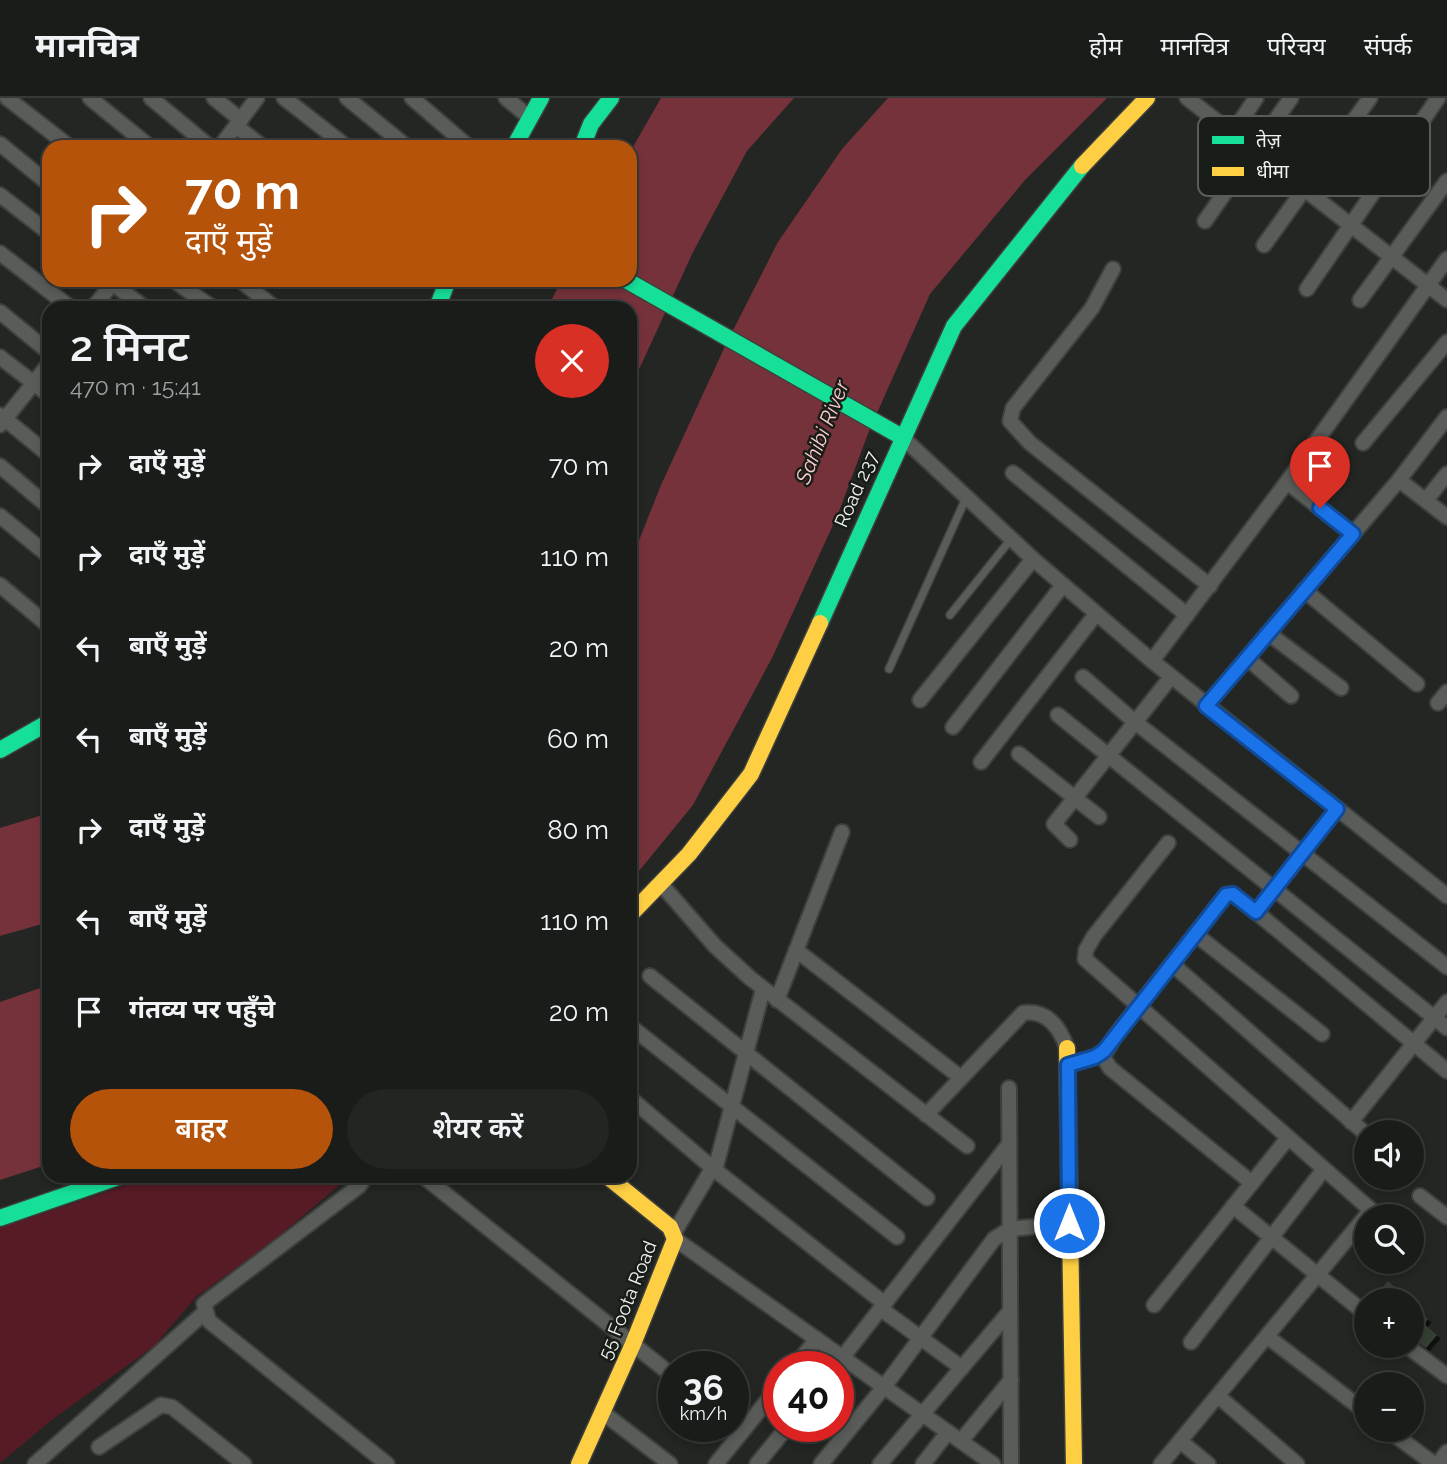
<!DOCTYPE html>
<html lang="hi">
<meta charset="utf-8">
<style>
body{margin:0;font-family:Raleway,"Noto Sans Devanagari",sans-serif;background:#232523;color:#f1f3f6;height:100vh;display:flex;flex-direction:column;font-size:26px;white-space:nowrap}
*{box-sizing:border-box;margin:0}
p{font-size:23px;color:#9fa1a2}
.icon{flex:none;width:38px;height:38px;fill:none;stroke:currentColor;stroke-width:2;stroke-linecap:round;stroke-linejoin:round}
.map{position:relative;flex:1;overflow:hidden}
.drawer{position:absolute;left:42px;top:203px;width:595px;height:882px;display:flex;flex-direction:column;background:#1a1c1a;border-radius:21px;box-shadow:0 4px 10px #0003,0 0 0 2px #383a39}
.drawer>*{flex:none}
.top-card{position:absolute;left:42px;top:42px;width:595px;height:147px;border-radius:21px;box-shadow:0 4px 10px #0003,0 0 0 2px #383a39;background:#b45309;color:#fff;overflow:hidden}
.buttons{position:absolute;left:1354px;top:1022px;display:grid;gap:14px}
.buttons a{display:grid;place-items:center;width:70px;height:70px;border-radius:50%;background:#1a1c1a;box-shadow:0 4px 10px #0003,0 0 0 2px #383a39;font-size:35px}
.speed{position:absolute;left:658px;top:1253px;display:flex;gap:14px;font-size:35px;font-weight:700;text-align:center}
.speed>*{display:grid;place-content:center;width:91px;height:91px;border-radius:50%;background:#1a1c1a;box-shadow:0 4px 10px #0003,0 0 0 2px #383a39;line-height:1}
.speed small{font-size:18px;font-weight:400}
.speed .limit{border:10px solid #d22;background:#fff;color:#111}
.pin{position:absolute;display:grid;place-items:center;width:60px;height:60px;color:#fff;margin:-72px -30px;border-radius:50% 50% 50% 0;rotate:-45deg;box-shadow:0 0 7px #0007}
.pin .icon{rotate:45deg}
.me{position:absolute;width:77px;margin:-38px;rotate:0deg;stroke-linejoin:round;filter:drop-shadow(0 0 5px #0008)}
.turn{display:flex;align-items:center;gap:24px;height:147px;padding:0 28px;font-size:32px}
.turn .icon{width:91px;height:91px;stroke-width:2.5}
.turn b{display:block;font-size:49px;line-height:60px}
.round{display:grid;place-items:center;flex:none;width:74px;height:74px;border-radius:37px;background:#232523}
.summary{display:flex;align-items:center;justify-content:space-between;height:119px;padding:0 28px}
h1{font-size:42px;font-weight:600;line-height:52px}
.cta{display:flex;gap:14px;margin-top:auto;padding:14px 28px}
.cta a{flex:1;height:80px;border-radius:42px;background:#b45309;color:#fff;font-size:28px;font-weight:600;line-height:80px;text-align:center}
.cta a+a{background:#232523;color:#f1f3f6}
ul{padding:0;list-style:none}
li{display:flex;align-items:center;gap:21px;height:91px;padding:0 28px}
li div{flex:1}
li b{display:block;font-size:26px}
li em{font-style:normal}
header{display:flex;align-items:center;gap:42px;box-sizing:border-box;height:98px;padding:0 35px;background:#1a1c1a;border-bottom:2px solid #383a39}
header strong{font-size:33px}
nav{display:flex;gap:38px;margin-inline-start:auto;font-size:24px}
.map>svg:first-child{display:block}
</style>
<header>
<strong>मानचित्र</strong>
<nav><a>होम</a><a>मानचित्र</a><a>परिचय</a><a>संपर्क</a></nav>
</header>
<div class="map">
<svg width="1447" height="1366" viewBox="0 0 1447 1366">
<defs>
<filter id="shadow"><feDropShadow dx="3.5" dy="3.5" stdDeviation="0" flood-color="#0009"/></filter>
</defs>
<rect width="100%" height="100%" fill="#232622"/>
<!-- green -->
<path fill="#571b25" d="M 154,1078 L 350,1078 L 272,1144 L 196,1199 L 154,1248 L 53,1321 L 0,1365 L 0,1130 Z"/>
<!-- water -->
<g fill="#76323b">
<path d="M 661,0 L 794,0 L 747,53 L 693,154 L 630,291 L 630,210 L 547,210 L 562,182 L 630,182 L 630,54 Z"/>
<path d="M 888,0 L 1107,0 L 1025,82 L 930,196 L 869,333 L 838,416 L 772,560 L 693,707 L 630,784 L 630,465 L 661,387 L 727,244 L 778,144 L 842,51 Z"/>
<path d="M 49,715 L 49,824 L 0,838 L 0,730 Z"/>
<path d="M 49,887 L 49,1066 L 0,1082 L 0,904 Z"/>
</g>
<!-- building -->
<g fill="#343f34" filter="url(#shadow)">
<path d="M 1388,1183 L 1411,1202 L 1372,1202 Z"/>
<path d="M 1412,1209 L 1428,1221 L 1424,1226 L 1437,1237 L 1426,1250 L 1412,1240 Z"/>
</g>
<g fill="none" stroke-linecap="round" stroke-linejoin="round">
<defs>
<g id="lane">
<path d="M 950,517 L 1011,441"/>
<path d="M 889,571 L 966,400"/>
</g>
<g id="street">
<path d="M 7,0 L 70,49"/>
<path d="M 90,0 L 150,49"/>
<path d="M 151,0 L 210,49"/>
<path d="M 214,0 L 241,22"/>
<path d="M 284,0 L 347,49"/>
<path d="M 347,0 L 407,49"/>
<path d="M 412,0 L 469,49"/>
<path d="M 506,0 L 529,19"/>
<path d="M 1187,0 L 1447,202"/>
<path d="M 236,28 L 263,49"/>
<path d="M 1232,36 L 1256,0"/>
<path d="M 0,46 L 49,86"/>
<path d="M 220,49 L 257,0"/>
<path d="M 0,97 L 49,135"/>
<path d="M 1205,123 L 1291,0"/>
<path d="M 1264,147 L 1370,0"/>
<path d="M 0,155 L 71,210"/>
<path d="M 1113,171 L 1092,210 L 1013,310 L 1010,323 L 1030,345 L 1210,488"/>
<path d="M 108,182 L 145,210"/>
<path d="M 173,182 L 213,210"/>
<path d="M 240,182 L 275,210"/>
<path d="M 1307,191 L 1438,0"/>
<path d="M 1360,202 L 1447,83"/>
<path d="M 93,210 L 115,182"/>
<path d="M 0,214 L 49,254"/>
<path d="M 0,259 L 49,297"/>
<path d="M 0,317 L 49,357"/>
<path d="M 0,327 L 49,266"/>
<path d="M 902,339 L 1033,461 L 1152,563 L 1447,798"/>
<path d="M 1363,345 L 1447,244"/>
<path d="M 0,368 L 49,409"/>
<path d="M 1013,375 L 1187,517"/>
<path d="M 1399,382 L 1447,419"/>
<path d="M 1287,384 L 1353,436"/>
<path d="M 1426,402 L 1447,376"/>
<path d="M 0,418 L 49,458"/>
<path d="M 0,487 L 49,528"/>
<path d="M 1304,492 L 1417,586"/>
<path d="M 1268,535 L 1341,590"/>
<path d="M 1247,560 L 1291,598"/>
<path d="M 1152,563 L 1287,384 L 1447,161"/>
<path d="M 1083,579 L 1135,624 L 1447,869"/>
<path d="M 920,602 L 1033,461"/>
<path d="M 1438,605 L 1447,594"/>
<path d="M 1206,608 L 1399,382 L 1447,319"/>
<path d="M 1058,617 L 1447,930"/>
<path d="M 953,629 L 1063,487"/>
<path d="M 1019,656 L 1099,719"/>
<path d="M 981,664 L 1096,516"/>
<path d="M 1070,742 L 1054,726 L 1171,579"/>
<path d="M 661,786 L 715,848 L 750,880 L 967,1048"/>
<path d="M 1256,814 L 1337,711"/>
<path d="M 1195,836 L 1322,936"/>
<path d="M 796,852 L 960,979"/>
<path d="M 1172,866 L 1367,1037"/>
<path d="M 650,878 L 927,1100"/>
<path d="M 777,902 L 842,734"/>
<path d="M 630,928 L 897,1139"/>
<path d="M 1068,967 L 1095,959 L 1104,953"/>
<path d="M 1009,990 L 1011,1366"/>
<path d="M 630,1000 L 715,1072 L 885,1206"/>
<path d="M 926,1017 L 1023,915 C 1047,911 1060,930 1067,950"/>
<path d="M 1351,1024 L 1447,904"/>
<path d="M 715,1072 L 763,891"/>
<path d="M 366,1078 L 359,1088 L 213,1199 L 204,1206 L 209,1223 L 387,1366"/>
<path d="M 423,1078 L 674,1279"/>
<path d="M 1252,1085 L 1110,970 L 1103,959 L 1115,938 L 1226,797 L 1233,796 L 1262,819 L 1447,973"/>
<path d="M 1420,1098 L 1447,1119"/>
<path d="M 1233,1108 L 1367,1217"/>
<path d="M 674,1135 L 713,1069"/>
<path d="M 675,1141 L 993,1366"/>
<path d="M 1154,1207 L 1288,1040"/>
<path d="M 881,1211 L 962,1270"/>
<path d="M 1268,1239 L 1367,1315"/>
<path d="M 1191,1244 L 1324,1071"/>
<path d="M 1407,1248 L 1447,1278"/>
<path d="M 794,1269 L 817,1241"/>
<path d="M 835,1269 L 1009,1046"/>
<path d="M 1218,1298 L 1297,1366"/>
<path d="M 602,1314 L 670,1366"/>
<path d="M 1388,1332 L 1434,1366"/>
<path d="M 961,1343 L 1011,1282"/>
<path d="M 1180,1343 L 1208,1366"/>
<path d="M 99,1349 L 161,1307 L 172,1309 L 244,1366"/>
<path d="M 35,1366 L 204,1215"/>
<path d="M 716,1366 L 779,1288"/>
<path d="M 757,1366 L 788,1328"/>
<path d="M 821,1366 L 884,1289 L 994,1141 L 1010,1131 L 1069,1125"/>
<path d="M 880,1366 L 1010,1213"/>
<path d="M 923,1366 L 948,1334"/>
<path d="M 1161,1366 L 1371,1112 L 1085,861 L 1086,852 L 1094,838 L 1168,745"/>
<path d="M 1438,1366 L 1447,1354"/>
</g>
<g id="fast">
<path d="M 514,49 L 541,0"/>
<path d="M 582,49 L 591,26 L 611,0"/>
<path d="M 626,182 L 902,339"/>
<path d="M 437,210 L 448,182"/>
<path d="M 820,525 L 954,228 L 1082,68"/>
<path d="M 0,652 L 49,624"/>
<path d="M 0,1120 L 121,1078"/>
</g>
<g id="slow">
<path d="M 1082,68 L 1147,0"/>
<path d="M 630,817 L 689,756 L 751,676 L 820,525"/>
<path d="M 1067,950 L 1074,1366"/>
<path d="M 579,1366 L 633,1246 L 675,1141 L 670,1129 L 607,1078"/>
</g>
</defs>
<!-- lane casing -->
<use href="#lane" stroke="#3e403d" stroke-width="10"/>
<!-- street casing -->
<use href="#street" stroke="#3e403d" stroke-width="18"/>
<!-- fast casing -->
<use href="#fast" stroke="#3e403d" stroke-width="19"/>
<!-- slow casing -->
<use href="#slow" stroke="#3e403d" stroke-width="19"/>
<!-- lane -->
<use href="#lane" stroke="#5a5c5a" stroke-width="7"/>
<!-- street -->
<use href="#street" stroke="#5a5c5a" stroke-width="14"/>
<!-- fast -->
<use href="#fast" stroke="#16e098" stroke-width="16"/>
<!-- slow -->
<use href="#slow" stroke="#ffcf43" stroke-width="16"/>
</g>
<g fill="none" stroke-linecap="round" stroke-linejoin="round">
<defs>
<path id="route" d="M 1069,1125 L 1068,967 L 1095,959 L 1104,953 L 1226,797 L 1233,796 L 1256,814 L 1337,711 L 1206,608 L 1353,436 L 1320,410"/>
</defs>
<!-- route casing -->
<use href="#route" stroke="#114b97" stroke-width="18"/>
<!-- route -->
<use href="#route" stroke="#1a73e8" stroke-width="12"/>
</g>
<g text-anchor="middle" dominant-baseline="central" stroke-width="5" stroke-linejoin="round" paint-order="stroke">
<!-- street labels -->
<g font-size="19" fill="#f0f3ef" stroke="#181d18">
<text transform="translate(856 391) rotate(-66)">Road 237</text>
<text transform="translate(627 1202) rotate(-68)">55 Foota Road</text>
</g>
<!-- water labels -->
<g font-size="21" font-style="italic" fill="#fbccce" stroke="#181d18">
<text transform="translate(822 334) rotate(-68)">Sahibi River</text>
</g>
</g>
<!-- legend -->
<rect x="1198" y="18" width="232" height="80" rx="10" fill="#181d18" stroke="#595d58" stroke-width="2"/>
<rect x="1212" y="38" width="32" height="8" fill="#16e098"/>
<rect x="1212" y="69" width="32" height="9" fill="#ffcf43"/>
<g font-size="19" fill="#f0f3ef">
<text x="1256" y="49">तेज़</text>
<text x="1256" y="80">धीमा</text>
</g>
</svg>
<div class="buttons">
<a><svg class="icon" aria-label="sound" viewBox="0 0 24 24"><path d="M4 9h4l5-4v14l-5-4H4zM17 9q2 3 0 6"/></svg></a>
<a><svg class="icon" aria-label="search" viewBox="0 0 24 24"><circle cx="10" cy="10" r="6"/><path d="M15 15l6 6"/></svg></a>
<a>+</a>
<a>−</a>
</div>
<div class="speed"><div>36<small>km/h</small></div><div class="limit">40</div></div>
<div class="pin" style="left:1320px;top:410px;background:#d93025"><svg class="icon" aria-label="arrive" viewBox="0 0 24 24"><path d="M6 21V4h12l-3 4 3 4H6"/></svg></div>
<svg class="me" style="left:1069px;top:1125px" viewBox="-20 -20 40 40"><circle r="17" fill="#1a73e8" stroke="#fff" stroke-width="3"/><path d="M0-11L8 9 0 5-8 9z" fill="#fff"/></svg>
<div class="top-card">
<div class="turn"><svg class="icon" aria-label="right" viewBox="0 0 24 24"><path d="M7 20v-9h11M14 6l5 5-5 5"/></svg><div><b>70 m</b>दाएँ मुड़ें</div></div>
</div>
<section class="drawer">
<div class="summary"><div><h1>2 मिनट</h1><p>470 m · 15:41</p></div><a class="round" style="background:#d93025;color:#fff"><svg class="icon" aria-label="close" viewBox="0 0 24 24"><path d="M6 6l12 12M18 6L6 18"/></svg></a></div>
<ul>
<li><svg class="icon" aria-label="right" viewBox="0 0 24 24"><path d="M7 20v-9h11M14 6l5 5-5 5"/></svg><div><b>दाएँ मुड़ें</b></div><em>70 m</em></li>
<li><svg class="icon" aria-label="right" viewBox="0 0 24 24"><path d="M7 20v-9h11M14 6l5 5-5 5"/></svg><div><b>दाएँ मुड़ें</b></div><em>110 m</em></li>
<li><svg class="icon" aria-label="left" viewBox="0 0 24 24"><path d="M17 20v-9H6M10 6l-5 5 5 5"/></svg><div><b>बाएँ मुड़ें</b></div><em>20 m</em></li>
<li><svg class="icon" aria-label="left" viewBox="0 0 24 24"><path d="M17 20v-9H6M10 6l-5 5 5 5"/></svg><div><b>बाएँ मुड़ें</b></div><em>60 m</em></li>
<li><svg class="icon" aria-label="right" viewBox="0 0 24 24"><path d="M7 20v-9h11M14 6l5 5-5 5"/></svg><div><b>दाएँ मुड़ें</b></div><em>80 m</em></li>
<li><svg class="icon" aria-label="left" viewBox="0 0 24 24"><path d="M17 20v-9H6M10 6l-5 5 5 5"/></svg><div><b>बाएँ मुड़ें</b></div><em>110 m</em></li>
<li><svg class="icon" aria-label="arrive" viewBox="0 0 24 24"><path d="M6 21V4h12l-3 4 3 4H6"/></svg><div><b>गंतव्य पर पहुँचे</b></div><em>20 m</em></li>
</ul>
<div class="cta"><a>बाहर</a><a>शेयर करें</a></div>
</section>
</div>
